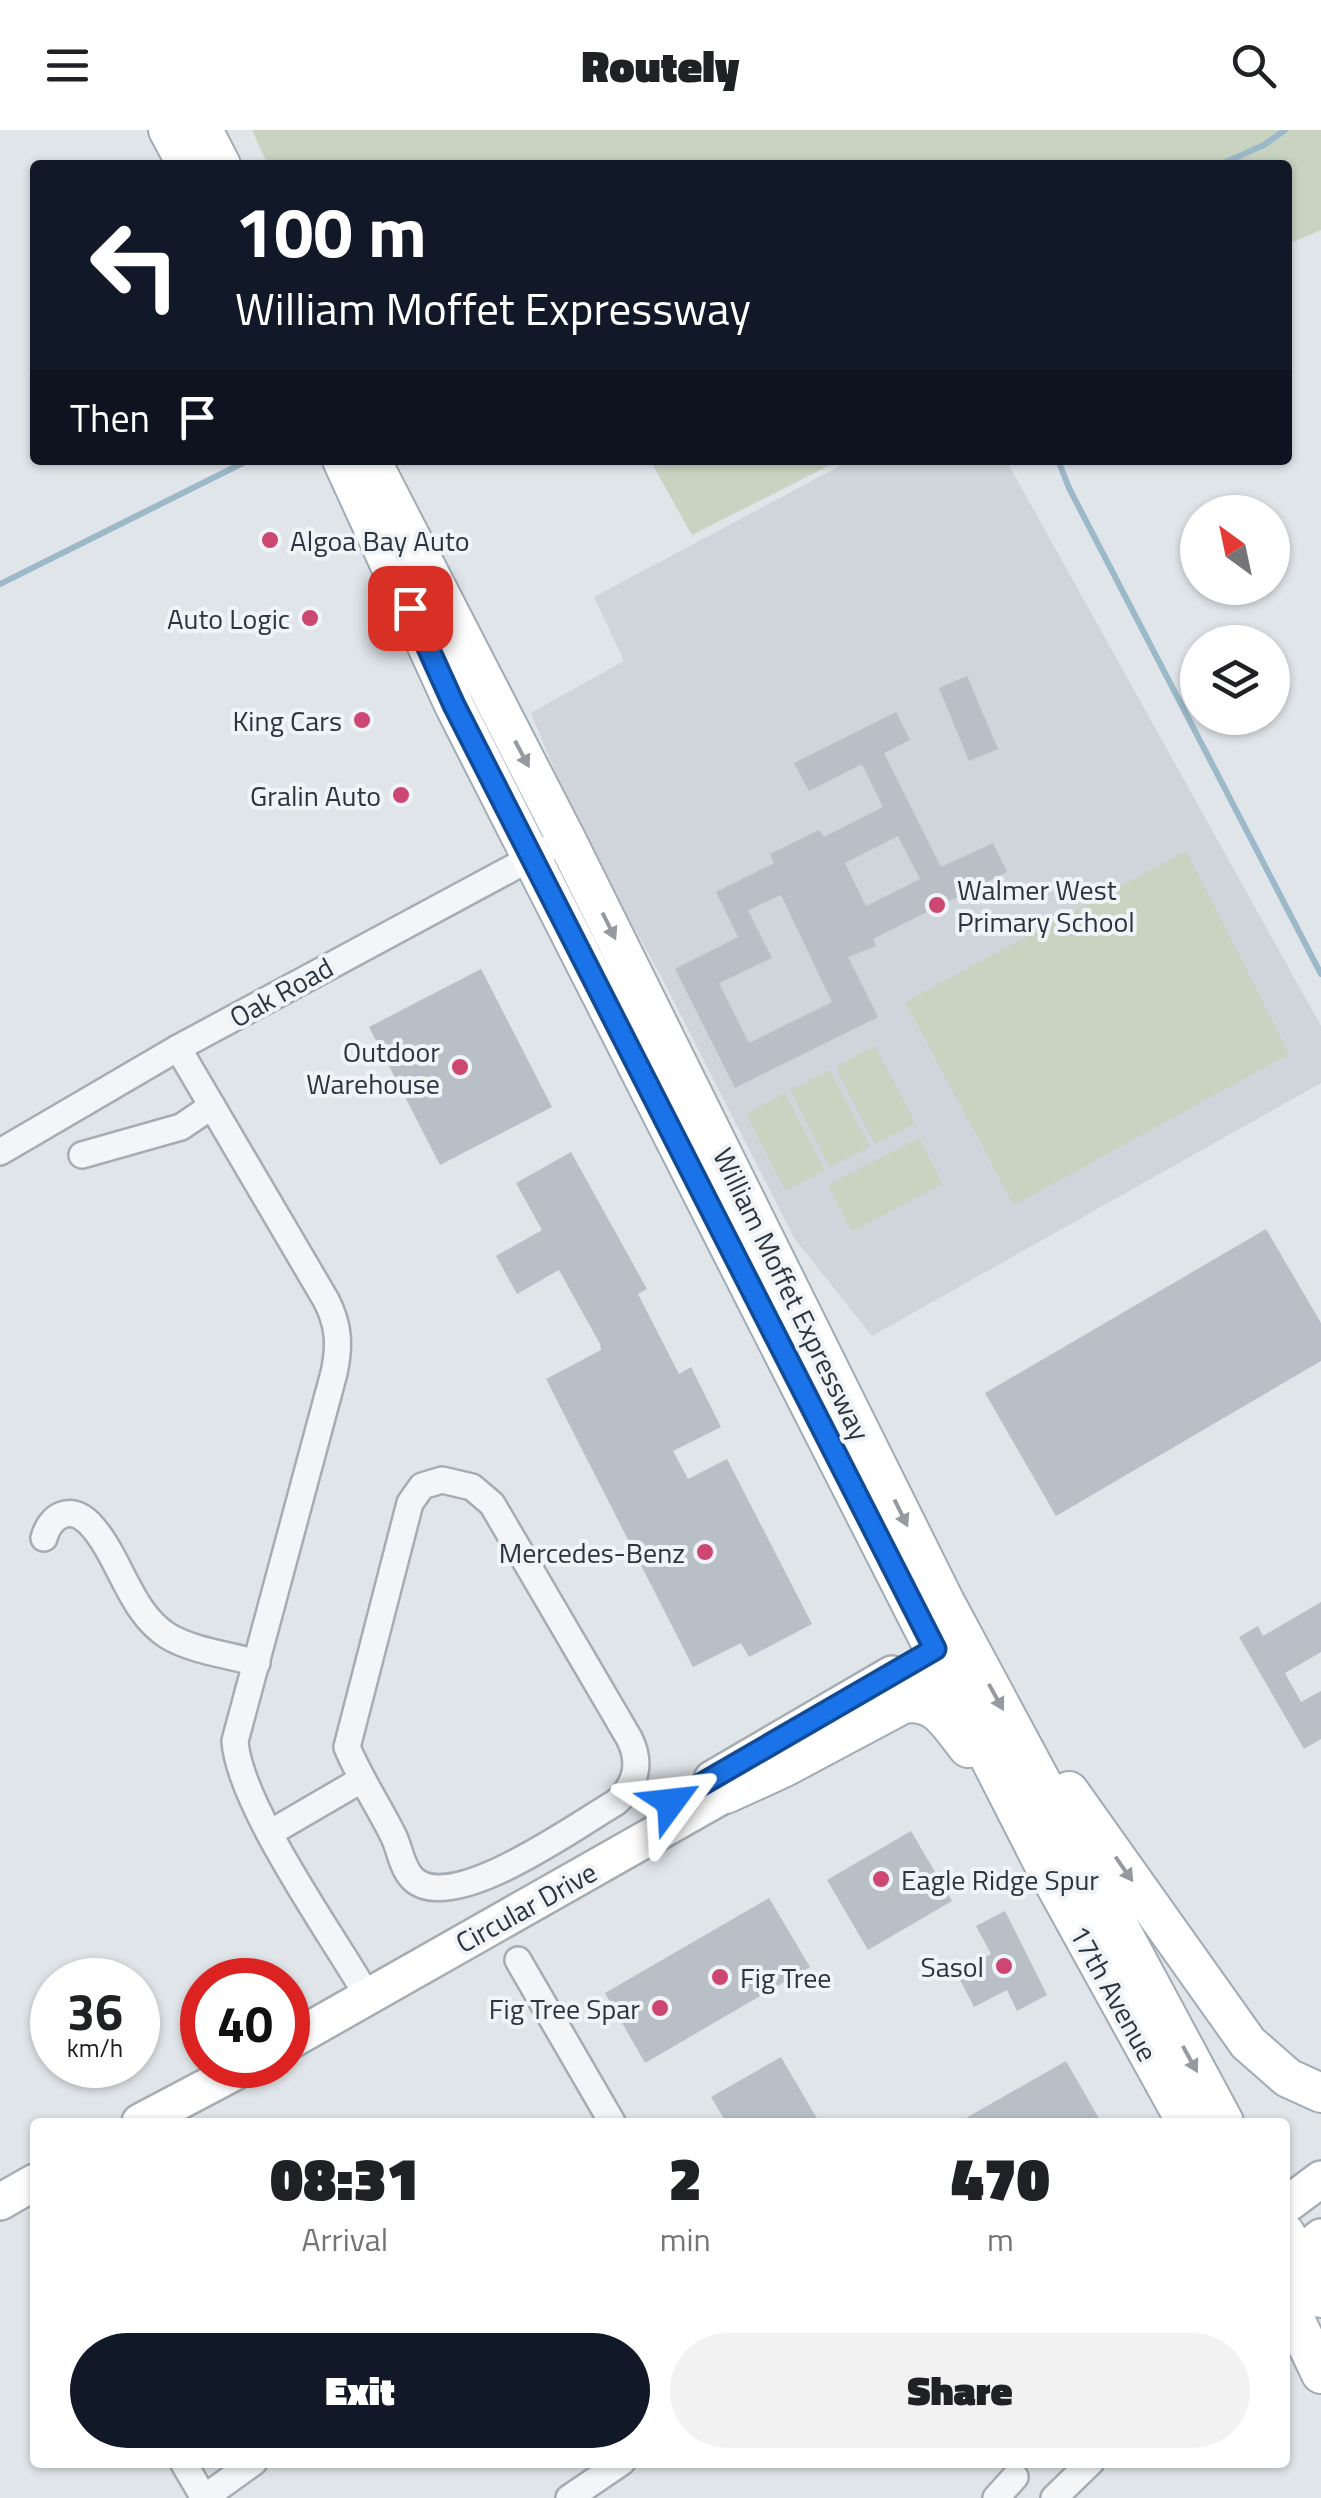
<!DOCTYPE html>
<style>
body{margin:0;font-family:"Titillium Web",sans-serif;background:#f2f2f2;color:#202124;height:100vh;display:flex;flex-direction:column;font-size:38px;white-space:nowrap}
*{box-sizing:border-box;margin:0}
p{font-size:32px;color:#757577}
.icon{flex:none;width:55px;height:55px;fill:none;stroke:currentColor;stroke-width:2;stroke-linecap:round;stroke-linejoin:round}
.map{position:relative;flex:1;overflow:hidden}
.side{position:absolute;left:30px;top:1988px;width:1260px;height:350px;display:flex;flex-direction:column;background:#fff;border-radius:10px;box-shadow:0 2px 8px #0004}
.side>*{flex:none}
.hud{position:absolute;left:30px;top:30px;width:1262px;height:305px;border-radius:10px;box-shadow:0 2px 8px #0004;background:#111827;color:#fff;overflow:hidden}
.needle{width:65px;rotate:327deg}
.fabs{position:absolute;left:1180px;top:365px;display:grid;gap:20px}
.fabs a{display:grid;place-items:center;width:110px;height:110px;border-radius:50%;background:#fff;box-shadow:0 2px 8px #0004;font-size:50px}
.speed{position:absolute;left:30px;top:1828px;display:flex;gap:20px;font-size:50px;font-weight:700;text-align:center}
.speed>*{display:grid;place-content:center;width:130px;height:130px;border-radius:50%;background:#fff;box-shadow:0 2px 8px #0004;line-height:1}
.speed small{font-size:25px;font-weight:400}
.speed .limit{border:15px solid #d22;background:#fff;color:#111}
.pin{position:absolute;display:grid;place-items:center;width:85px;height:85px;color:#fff;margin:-42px;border-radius:20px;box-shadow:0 5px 15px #0006}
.me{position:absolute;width:110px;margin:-55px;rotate:60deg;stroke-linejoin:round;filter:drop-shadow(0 0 8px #0008)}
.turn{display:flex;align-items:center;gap:35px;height:210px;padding:0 40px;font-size:45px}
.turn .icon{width:130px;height:130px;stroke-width:2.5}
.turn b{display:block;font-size:70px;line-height:85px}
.then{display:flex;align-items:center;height:95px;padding:0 40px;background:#0003;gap:20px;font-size:38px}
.eta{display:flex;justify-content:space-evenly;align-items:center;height:170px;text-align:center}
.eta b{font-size:60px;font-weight:800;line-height:70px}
.button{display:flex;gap:20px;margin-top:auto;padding:20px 40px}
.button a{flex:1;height:115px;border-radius:60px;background:#111827;color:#fff;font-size:40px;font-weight:800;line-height:115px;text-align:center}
.button a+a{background:#f2f2f2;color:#202124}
header{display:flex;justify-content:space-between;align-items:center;height:130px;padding:0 40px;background:#fff;font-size:45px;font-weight:800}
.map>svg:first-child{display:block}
</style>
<header><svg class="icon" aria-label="menu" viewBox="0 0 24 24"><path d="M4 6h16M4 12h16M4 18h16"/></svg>Routely<svg class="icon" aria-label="search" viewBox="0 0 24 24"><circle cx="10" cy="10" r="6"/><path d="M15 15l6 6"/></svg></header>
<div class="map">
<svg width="1321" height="2368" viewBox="0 0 1321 2368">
<rect width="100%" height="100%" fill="#e0e5e9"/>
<!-- built -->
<path fill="#cfd5db" d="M 851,330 L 1006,330 L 1321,896 L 1321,953 L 872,1206 L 794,1108 L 661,846 L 581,704 L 531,583 L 624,531 L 594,467 Z"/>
<!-- green -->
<g fill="#c9d3c2">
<path d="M 252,0 L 1321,0 L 1321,100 L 1288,114 L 1288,35 L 268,35 Z"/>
<path d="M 650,330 L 840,330 L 692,405 Z"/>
<path d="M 1186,721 L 1289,924 L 1014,1075 L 905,872 Z"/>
<path d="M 875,916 L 915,993 L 875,1014 L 836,937 Z"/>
<path d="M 830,940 L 870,1017 L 830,1037 L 790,960 Z"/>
<path d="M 785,963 L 825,1040 L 785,1061 L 746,984 Z"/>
<path d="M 919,1008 L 943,1054 L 852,1101 L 828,1055 Z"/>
</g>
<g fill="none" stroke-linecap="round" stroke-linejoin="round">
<!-- stream -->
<g stroke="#9cb9c9" stroke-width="6">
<path d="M 1154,35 L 1208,35"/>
<path d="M 1219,35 L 1264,15 L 1285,0"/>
<path d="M 1058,330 L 1069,358 L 1321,844"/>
<path d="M 0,454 L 249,330"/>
</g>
</g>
<!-- building -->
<g fill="#b8bfc6" fill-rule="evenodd">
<path d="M 967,546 L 998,619 L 969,631 L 939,558 Z"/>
<path d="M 896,582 L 910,610 L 884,623 L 941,737 L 993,713 L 1007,742 L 873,809 L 876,816 L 848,827 L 878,887 L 735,958 L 675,839 L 738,807 L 716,762 L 774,733 L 770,724 L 819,700 L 824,707 L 883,677 L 862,634 L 809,661 L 794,633 ZM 898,706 L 920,749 L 866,776 L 845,733 ZM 781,765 L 832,872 L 749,913 L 719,853 L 772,828 L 748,780 Z"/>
<path d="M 481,839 L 552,977 L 440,1035 L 369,897 Z"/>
<path d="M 571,1022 L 647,1159 L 638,1164 L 679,1244 L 691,1237 L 721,1297 L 673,1321 L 688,1349 L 727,1329 L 812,1494 L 749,1527 L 741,1513 L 693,1537 L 546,1249 L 601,1220 L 600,1214 L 559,1140 L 517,1164 L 496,1126 L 542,1100 L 516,1053 Z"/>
<path d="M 1266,1099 L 1321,1193 L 1321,1231 L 1056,1386 L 985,1263 Z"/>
<path d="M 1321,1472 L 1321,1522 L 1285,1543 L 1301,1572 L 1321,1561 L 1321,1609 L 1304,1619 L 1239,1507 L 1258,1496 L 1263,1506 Z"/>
<path d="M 911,1701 L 952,1771 L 868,1820 L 827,1750 Z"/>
<path d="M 769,1768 L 810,1837 L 645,1933 L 605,1863 Z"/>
<path d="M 1005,1781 L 1047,1865 L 1017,1881 L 1007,1860 L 974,1877 L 956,1842 L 991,1824 L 976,1796 Z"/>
<path d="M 781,1927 L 819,1992 L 726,1992 L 711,1967 Z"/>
<path d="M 1066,1931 L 1101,1992 L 959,1992 Z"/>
</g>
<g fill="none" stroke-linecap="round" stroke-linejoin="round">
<defs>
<g id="street">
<path d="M 178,918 L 326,1170 C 339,1195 340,1215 334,1243 L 235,1611 C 239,1672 325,1795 359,1852"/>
<path d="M 0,1022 L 178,918 L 566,709"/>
<path d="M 82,1025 L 181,997 L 212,976"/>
<path d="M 442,1350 L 472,1357 L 492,1374 L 629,1608 C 642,1633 636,1656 615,1673 C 577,1695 452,1786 413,1749 C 402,1738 400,1720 394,1707 C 379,1676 360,1649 347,1617 L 410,1373 L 422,1356 Z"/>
<path d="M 44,1408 C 50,1386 70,1374 89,1393 C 120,1425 129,1482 168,1506 C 193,1521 230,1525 257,1533"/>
<path d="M 270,1703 L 361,1650"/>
<path d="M 518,1830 L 612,1992"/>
<path d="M 183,2332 L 204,2368"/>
<path d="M 204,2368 L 254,2332"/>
<path d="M 569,2368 L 622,2332"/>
<path d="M 996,2368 L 1015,2347"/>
<path d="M 1054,2368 L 1091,2332"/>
</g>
<g id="secondary">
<path d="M 873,1578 L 967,1526"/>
<path d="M 712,1649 L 892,1544"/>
<path d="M 288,1912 L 750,1650"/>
<path d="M 140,1992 L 248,1935"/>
<path d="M 0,2072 L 35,2052"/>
<path d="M 1285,2076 L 1321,2049"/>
<path d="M 1285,2137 L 1321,2107"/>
</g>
<g id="primary">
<path d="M 168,0 L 187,35"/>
<path d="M 203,0 L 221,35"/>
<path d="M 342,330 L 454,575 L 918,1488 L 1043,1733 L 1186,1992"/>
<path d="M 371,330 L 566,709 L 945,1472 L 1224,1992"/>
<path d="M 1069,1661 L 1248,1913 L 1288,1948 L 1321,1963"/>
<path d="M 726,1664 L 783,1638 L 903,1574 C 937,1568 949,1595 968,1618"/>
<path d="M 1285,2103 L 1321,2168"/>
<path d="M 1285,2168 L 1321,2244"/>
</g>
</defs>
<!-- street casing -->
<use href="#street" stroke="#a5adb3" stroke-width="30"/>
<!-- secondary casing -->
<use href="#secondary" stroke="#a5adb3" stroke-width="40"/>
<!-- primary casing -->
<use href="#primary" stroke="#a0acb5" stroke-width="42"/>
<!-- street -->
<use href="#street" stroke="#f3f5f7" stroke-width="25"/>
<!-- secondary -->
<use href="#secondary" stroke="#fff" stroke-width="35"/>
<!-- primary -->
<use href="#primary" stroke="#fff" stroke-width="38"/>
</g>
<!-- one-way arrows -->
<defs><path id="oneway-solid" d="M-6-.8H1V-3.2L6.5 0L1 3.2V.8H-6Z" transform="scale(2.5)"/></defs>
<g fill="#949aa0">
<use href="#oneway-solid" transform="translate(522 624) rotate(62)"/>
<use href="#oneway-solid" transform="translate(609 796) rotate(64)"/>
<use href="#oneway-solid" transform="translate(901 1383) rotate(64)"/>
<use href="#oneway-solid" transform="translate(996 1567) rotate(61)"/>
<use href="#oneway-solid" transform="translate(1124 1739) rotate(55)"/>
<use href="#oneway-solid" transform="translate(1190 1929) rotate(61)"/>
</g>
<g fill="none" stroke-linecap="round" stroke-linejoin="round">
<defs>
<path id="route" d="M 410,478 L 454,575 L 935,1519 L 671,1672"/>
</defs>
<!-- route casing -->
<use href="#route" stroke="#114b97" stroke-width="25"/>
<!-- route -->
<use href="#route" stroke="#1a73e8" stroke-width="18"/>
</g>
<!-- markers -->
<g fill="#cc4771" stroke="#f0f4f7" stroke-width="4">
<circle cx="270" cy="410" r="10"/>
<circle cx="310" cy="488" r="10"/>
<circle cx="362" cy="590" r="10"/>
<circle cx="401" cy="665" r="10"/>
<circle cx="937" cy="775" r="10"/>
<circle cx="460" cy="937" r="10"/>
<circle cx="705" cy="1422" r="10"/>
<circle cx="881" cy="1749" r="10"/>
<circle cx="1004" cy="1836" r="10"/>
<circle cx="720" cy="1847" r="10"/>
<circle cx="660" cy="1878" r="10"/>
</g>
<g text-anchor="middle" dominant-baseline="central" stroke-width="8" stroke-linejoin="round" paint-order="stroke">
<!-- poi labels -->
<g font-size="28" fill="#293540" stroke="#f0f4f7" text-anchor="end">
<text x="290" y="410" text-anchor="start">Algoa Bay Auto</text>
<text x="290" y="488">Auto Logic</text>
<text x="342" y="590">King Cars</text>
<text x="381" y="665">Gralin Auto</text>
<text x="957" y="759" text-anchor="start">Walmer West<tspan x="957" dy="32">Primary School</tspan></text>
<text x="440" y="921">Outdoor<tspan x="440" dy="32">Warehouse</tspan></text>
<text x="685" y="1422">Mercedes-Benz</text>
<text x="901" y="1749" text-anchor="start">Eagle Ridge Spur</text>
<text x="984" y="1836">Sasol</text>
<text x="740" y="1847" text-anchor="start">Fig Tree</text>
<text x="640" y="1878">Fig Tree Spar</text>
</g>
<!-- street labels -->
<g font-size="28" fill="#293540" stroke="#f0f4f7">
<text transform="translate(281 862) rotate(-29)">Oak Road</text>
<text transform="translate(792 1164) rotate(64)">William Moffet Expressway</text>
<text transform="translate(526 1777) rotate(-29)">Circular Drive</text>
<text transform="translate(1114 1863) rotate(61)">17th Avenue</text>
</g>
</g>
</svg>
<div class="fabs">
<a><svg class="needle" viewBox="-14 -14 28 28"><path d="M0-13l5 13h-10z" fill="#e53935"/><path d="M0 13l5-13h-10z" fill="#757577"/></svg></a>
<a><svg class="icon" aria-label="layers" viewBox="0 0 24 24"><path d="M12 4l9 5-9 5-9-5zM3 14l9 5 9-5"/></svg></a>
</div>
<div class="speed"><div>36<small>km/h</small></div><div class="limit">40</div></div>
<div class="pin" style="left:410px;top:478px;background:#d93025"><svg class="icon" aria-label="arrive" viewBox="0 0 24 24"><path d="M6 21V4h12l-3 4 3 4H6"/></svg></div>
<svg class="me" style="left:671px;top:1672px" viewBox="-20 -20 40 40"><path d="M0-17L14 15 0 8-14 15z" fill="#1a73e8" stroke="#fff" stroke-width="4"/></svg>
<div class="hud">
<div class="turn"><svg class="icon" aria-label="left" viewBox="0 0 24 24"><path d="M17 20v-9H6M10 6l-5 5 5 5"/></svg><div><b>100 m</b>William Moffet Expressway</div></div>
<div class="then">Then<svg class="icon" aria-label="arrive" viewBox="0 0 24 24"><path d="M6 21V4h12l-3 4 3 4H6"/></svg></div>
</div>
<section class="side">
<div class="eta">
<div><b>08:31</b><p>Arrival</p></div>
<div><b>2</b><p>min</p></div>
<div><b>470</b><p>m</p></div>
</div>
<div class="button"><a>Exit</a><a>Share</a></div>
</section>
</div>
